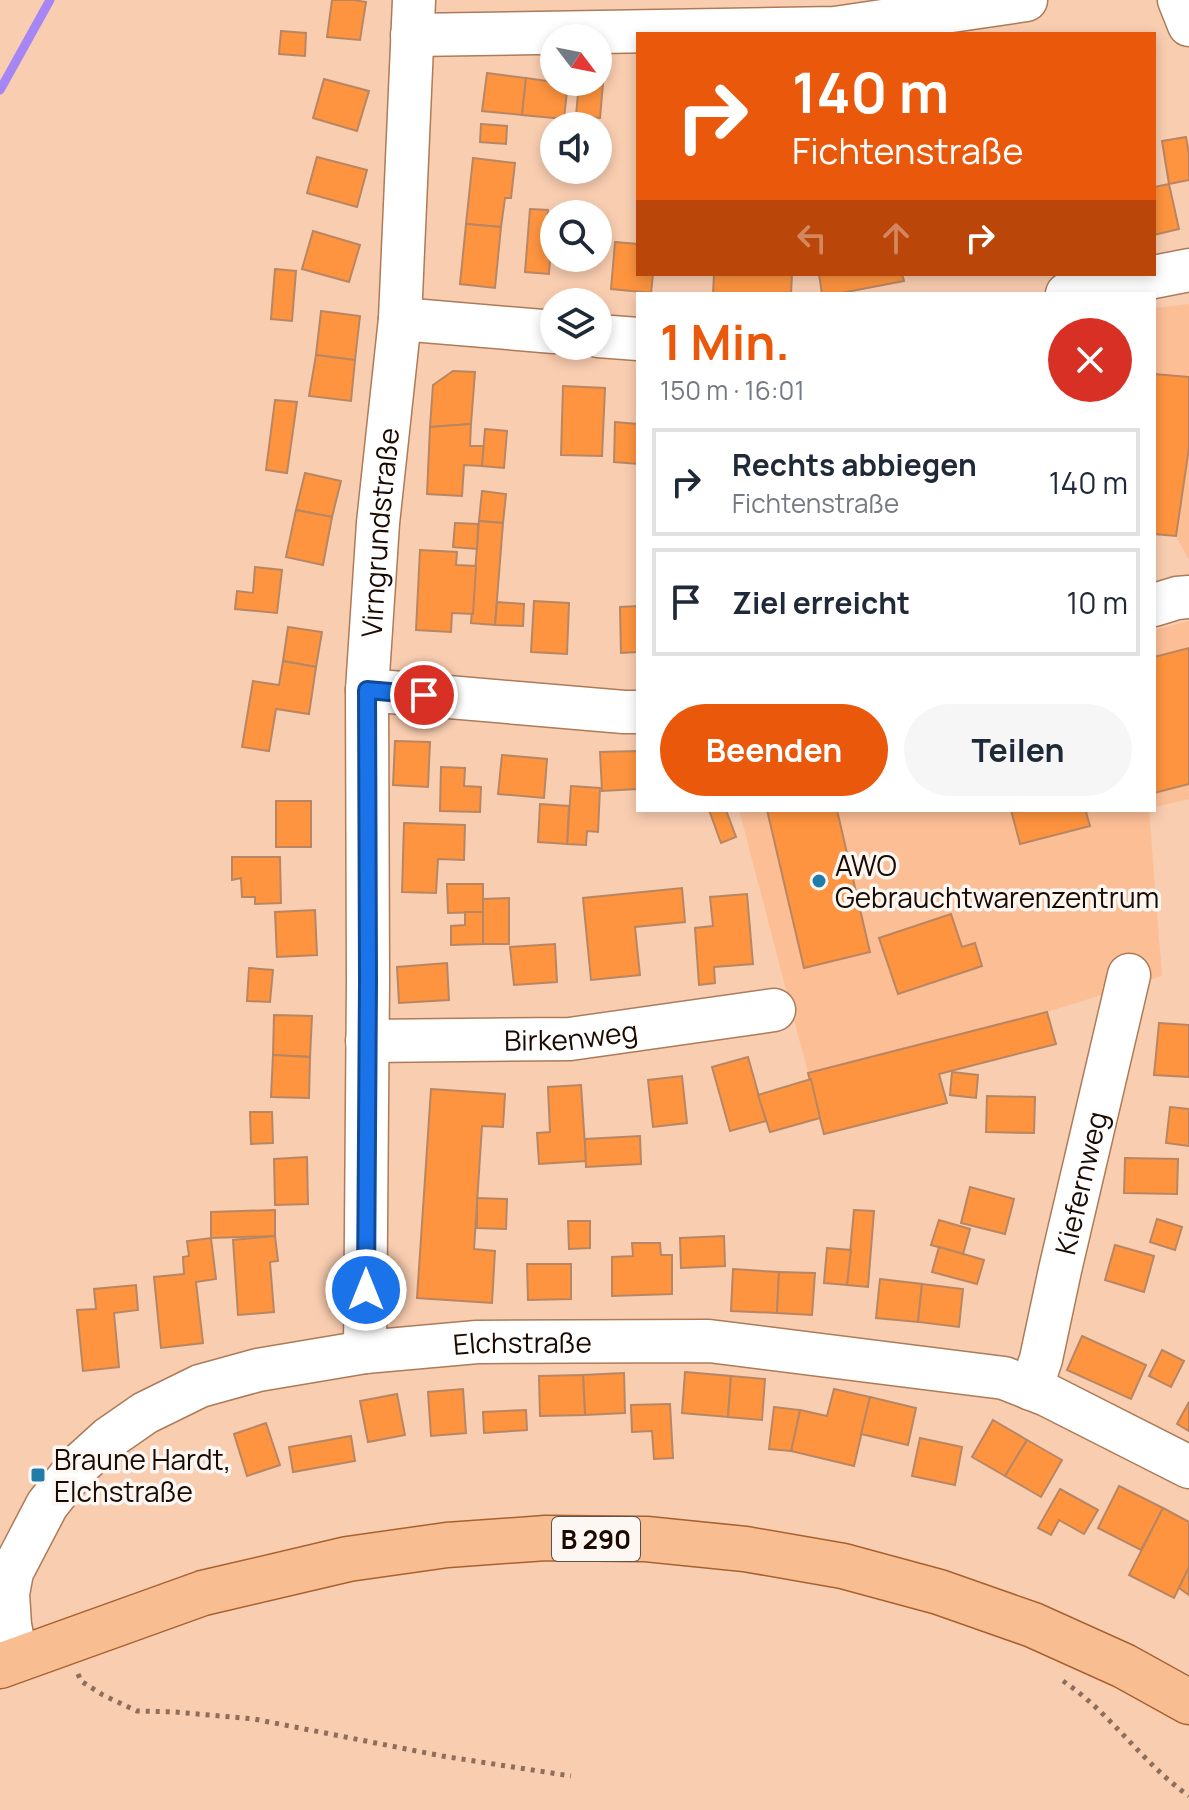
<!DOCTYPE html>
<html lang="de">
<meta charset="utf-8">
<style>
body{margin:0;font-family:Manrope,sans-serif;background:#f6f6f7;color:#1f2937;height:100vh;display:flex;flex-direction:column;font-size:30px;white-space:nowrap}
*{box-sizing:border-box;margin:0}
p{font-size:26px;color:#747a83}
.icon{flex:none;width:44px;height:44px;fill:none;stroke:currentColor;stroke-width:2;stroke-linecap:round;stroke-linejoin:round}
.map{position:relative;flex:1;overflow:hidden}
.sheet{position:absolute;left:636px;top:292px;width:520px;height:520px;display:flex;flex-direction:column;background:#fff;border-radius:0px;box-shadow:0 4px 12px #0003}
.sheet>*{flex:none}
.top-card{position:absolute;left:636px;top:32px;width:520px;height:244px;border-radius:0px;box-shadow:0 4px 12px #0003;background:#ea580c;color:#fff;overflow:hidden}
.needle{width:52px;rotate:122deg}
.fabs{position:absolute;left:540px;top:24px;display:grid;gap:16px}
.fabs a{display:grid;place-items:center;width:72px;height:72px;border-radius:50%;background:#fff;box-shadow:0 4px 12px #0003;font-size:40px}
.pin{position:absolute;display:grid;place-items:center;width:68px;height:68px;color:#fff;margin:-34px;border:4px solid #fff;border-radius:50%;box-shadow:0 2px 8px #0007}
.me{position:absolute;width:88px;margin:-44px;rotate:0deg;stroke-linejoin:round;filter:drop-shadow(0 0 6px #0008)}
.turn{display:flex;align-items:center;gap:28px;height:168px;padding:0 24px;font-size:36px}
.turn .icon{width:104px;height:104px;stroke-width:2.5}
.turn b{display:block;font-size:56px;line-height:68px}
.lanes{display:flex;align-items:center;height:76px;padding:0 24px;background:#0003;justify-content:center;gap:40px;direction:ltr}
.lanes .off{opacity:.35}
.round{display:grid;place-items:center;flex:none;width:84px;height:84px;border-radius:42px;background:#f6f6f7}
.head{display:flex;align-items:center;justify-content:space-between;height:136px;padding:0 24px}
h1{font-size:48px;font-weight:700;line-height:60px;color:#ea580c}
.button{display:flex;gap:16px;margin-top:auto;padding:16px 24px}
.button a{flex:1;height:92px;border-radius:48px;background:#ea580c;color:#fff;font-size:32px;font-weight:700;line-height:92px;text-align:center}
.button a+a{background:#f6f6f7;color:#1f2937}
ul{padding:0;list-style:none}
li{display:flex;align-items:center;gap:24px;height:108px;margin:0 16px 12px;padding:0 8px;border:4px solid #e0e1e3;border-radius:0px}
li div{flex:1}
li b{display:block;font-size:30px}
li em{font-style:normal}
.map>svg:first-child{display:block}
</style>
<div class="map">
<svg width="1189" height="1810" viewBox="0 0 1189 1810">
<rect width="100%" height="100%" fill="#f9cdb0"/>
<!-- built -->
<g fill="#fcbe95">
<path d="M 1189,304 L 1189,560 L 1176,536 L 1154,534 L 1154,308 Z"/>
<path d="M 1189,621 L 1189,799 L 1154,807 L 1154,630 Z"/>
<path d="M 739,810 L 1149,810 L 1162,976 L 1047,1012 L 1056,1044 L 940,1074 L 947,1103 L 808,1073 Z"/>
</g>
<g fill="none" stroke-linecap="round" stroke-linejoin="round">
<!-- stream -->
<path stroke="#a685f4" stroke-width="9" d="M 0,90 L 50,0"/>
</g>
<!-- building -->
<g fill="#fe943f" stroke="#b98663" stroke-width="2">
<path d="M 332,0 L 354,0 L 366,2 L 360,40 L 327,37 Z"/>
<path d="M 281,31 L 306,33 L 305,56 L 279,54 Z"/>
<path d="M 598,71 L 604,72 L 600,118 L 576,116 L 579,82 L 598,82 Z"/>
<path d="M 487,73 L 526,78 L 522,115 L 482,111 Z"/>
<path d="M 526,78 L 554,82 L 568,82 L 564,119 L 522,115 Z"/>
<path d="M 324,79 L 369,91 L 357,131 L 313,118 Z"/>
<path d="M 481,124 L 507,126 L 506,144 L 480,142 Z"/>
<path d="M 1186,137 L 1189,154 L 1189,180 L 1169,184 L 1162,141 Z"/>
<path d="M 317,157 L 367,170 L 357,207 L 307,193 Z"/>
<path d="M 473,158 L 515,163 L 511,198 L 505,198 L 501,227 L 466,224 Z"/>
<path d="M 1169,184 L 1179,229 L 1154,235 L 1154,187 Z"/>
<path d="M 530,209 L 548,210 L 546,234 L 552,234 L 549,274 L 525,272 Z"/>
<path d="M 466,224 L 501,227 L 495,288 L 460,284 Z"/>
<path d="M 313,231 L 360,245 L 349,282 L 302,269 Z"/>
<path d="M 615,242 L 638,244 L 638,274 L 653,274 L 651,293 L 611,289 Z"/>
<path d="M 275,269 L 296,271 L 292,321 L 271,319 Z"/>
<path d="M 714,274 L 792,274 L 791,294 L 713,294 Z"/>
<path d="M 819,274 L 902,274 L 904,281 L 836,294 L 822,294 Z"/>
<path d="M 321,311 L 360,316 L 355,360 L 316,355 Z"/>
<path d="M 316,355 L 355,360 L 351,401 L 309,396 Z"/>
<path d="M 453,371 L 475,372 L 471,424 L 430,427 L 433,385 Z"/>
<path d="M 1154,374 L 1189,377 L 1189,448 L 1176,536 L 1154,534 Z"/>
<path d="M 563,386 L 605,388 L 602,456 L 561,455 Z"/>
<path d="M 275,400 L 297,402 L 287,473 L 266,470 Z"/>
<path d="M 615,422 L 638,424 L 638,464 L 614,462 Z"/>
<path d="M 471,424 L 470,446 L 484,446 L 482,466 L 464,465 L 462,496 L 427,494 L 430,427 Z"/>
<path d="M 485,429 L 507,431 L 504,468 L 482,466 Z"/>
<path d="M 305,473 L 341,481 L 332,517 L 296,510 Z"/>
<path d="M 482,491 L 506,494 L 503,523 L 479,521 Z"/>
<path d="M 296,510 L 332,517 L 323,565 L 286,557 Z"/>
<path d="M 479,521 L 503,523 L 495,625 L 471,623 Z"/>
<path d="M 455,523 L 478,524 L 477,549 L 453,547 Z"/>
<path d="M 420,550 L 457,552 L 456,565 L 476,566 L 473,614 L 452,613 L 451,632 L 416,630 Z"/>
<path d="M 255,567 L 282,570 L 277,613 L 235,609 L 237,591 L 253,593 Z"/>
<path d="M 534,601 L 569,603 L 567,654 L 531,652 Z"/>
<path d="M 497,602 L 524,604 L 523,626 L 495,625 Z"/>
<path d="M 638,606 L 638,652 L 621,653 L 620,607 Z"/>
<path d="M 288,627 L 322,632 L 316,667 L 283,661 Z"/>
<path d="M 1189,648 L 1189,784 L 1154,793 L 1154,657 Z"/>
<path d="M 283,661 L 316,667 L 309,714 L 276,709 L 269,751 L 242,747 L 253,681 L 279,685 Z"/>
<path d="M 395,741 L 430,742 L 428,787 L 393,785 Z"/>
<path d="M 638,751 L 638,789 L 602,791 L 600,752 Z"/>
<path d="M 502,755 L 547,759 L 544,798 L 498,794 Z"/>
<path d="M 441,767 L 465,768 L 464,786 L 481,787 L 480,812 L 440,811 Z"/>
<path d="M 571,786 L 600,788 L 598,832 L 587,831 L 586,845 L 567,844 Z"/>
<rect x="276" y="801" width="35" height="46"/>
<path d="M 540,804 L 569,806 L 567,844 L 538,842 Z"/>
<path d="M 709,810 L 726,810 L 736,837 L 721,843 Z"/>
<path d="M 767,810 L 837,810 L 870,952 L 804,968 Z"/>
<path d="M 1011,810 L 1092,810 L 1086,812 L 1090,826 L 1020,844 Z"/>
<path d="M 404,823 L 465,825 L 464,860 L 438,859 L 436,893 L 402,892 Z"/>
<path d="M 232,857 L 280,857 L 281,903 L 255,904 L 255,897 L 242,897 L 241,878 L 232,880 Z"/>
<path d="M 447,884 L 483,884 L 483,912 L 448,913 Z"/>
<path d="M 682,888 L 685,922 L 635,927 L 640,975 L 591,980 L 583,898 Z"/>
<path d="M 747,894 L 753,964 L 714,967 L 715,983 L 699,985 L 695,928 L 713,926 L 710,897 Z"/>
<path d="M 509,898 L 509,944 L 483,944 L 483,899 Z"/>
<path d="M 315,910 L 317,955 L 277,957 L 275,912 Z"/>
<path d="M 465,912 L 483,912 L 483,944 L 451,945 L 451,926 L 465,925 Z"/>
<path d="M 951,914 L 962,947 L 975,943 L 982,966 L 898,994 L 879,938 Z"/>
<path d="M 555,944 L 557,982 L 514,985 L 510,947 Z"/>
<path d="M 447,963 L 449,1000 L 399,1003 L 397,967 Z"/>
<path d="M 249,968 L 273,970 L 270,1002 L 247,1001 Z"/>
<path d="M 1047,1012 L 1056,1044 L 939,1074 L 947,1103 L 824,1134 L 808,1073 Z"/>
<path d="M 274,1015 L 312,1016 L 310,1057 L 273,1055 Z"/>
<path d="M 1159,1023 L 1189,1025 L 1189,1077 L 1154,1075 Z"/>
<path d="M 273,1055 L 310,1057 L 309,1098 L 271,1097 Z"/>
<path d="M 748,1057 L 766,1121 L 730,1131 L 712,1067 Z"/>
<path d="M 952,1072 L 978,1075 L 976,1098 L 950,1095 Z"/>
<path d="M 682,1076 L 687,1123 L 653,1127 L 648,1080 Z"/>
<path d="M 811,1079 L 820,1118 L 770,1132 L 758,1095 Z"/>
<path d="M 581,1085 L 586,1161 L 539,1164 L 537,1133 L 550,1132 L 548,1087 Z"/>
<path d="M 431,1089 L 505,1094 L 503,1127 L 482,1126 L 474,1249 L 495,1251 L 492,1303 L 417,1298 Z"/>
<path d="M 987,1096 L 1035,1097 L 1034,1133 L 986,1132 Z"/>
<path d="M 1170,1107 L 1189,1109 L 1189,1146 L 1166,1143 Z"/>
<path d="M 250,1112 L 272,1112 L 273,1143 L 251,1144 Z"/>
<path d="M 640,1136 L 641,1164 L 586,1167 L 585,1139 Z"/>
<path d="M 307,1157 L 308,1204 L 275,1205 L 274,1159 Z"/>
<path d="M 1125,1158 L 1178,1159 L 1177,1194 L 1124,1193 Z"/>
<path d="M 970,1187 L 1014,1199 L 1005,1234 L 961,1223 Z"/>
<path d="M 477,1198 L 507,1199 L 506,1229 L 477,1228 Z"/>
<path d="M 275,1210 L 275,1236 L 211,1238 L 211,1212 Z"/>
<path d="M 854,1210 L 874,1211 L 868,1287 L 847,1285 Z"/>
<path d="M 1157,1219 L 1182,1227 L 1175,1250 L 1150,1242 Z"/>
<path d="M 939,1220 L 970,1229 L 963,1254 L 931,1245 Z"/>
<path d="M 568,1221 L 590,1221 L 590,1248 L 569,1249 Z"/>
<path d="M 275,1236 L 278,1261 L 270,1262 L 274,1312 L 238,1315 L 233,1240 Z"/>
<path d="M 724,1236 L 725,1266 L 681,1268 L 680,1238 Z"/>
<path d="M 211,1238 L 216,1279 L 196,1282 L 203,1343 L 161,1348 L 154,1277 L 184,1274 L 183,1257 L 189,1256 L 187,1241 Z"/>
<path d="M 632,1243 L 660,1243 L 661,1255 L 672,1255 L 672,1294 L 612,1296 L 612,1257 L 633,1256 Z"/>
<path d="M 1115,1245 L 1154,1256 L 1144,1292 L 1105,1280 Z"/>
<path d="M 939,1247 L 984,1260 L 977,1284 L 932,1272 Z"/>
<path d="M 827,1248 L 851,1250 L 847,1285 L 824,1283 Z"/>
<path d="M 527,1264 L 571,1264 L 571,1299 L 528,1300 Z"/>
<path d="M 733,1269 L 779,1272 L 777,1313 L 731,1311 Z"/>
<path d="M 779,1272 L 815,1273 L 812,1315 L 777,1313 Z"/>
<path d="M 880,1279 L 922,1284 L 918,1322 L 876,1318 Z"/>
<path d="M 922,1284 L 963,1289 L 959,1327 L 918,1322 Z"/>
<path d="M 136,1285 L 138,1310 L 114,1313 L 119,1367 L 83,1371 L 77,1310 L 96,1309 L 94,1289 Z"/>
<path d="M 1082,1336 L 1146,1365 L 1131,1399 L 1067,1370 Z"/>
<path d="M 1162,1350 L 1184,1361 L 1171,1387 L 1149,1376 Z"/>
<path d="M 685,1372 L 731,1376 L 728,1417 L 682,1413 Z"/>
<path d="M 624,1373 L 625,1413 L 585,1415 L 583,1375 Z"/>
<path d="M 583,1375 L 585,1415 L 540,1416 L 539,1376 Z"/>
<path d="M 731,1376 L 765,1379 L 762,1420 L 728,1417 Z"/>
<path d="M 463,1389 L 466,1433 L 431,1436 L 428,1392 Z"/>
<path d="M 834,1389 L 870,1397 L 854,1466 L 791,1451 L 800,1410 L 827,1416 Z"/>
<path d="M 397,1394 L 405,1435 L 368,1442 L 360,1401 Z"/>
<path d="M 870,1397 L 916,1408 L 908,1445 L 861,1434 Z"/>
<path d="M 1189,1402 L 1189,1431 L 1177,1424 Z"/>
<path d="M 670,1404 L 673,1458 L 654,1459 L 652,1431 L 632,1432 L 631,1405 Z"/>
<path d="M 774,1407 L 800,1410 L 791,1451 L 769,1449 Z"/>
<path d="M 526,1410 L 527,1430 L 484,1433 L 483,1412 Z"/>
<path d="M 993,1420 L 1027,1440 L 1005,1476 L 972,1457 Z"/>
<path d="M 266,1423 L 280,1465 L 247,1476 L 234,1434 Z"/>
<path d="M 351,1436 L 355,1461 L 293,1472 L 289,1447 Z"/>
<path d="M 920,1438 L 962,1447 L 955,1485 L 912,1476 Z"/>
<path d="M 1027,1440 L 1062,1460 L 1041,1497 L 1005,1476 Z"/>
<path d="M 1119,1486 L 1163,1508 L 1141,1550 L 1098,1528 Z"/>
<path d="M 1060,1489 L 1098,1510 L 1084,1534 L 1059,1520 L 1051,1535 L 1038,1528 Z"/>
<path d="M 1163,1508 L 1189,1522 L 1189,1567 L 1174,1598 L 1129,1575 Z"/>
<path d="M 1189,1567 L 1189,1595 L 1179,1588 Z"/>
</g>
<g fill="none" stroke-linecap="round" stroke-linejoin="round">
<defs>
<g id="minor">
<path d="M 1179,0 L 1189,25"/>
<path d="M 412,35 L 835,28 L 1026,0"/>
<path d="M 1067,294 L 1189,270"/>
<path d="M 400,319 L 554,332"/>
<path d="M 598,336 L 638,339"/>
<path d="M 1154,605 L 1177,598 L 1189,597"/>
<path d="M 367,690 L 624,712 L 638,712"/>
<path id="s1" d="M 367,1041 L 570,1039 L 774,1010"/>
<path id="s2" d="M 365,1352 L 368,981 L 367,690 L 378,523 L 400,319 L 414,0"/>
<path id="s3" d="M 1031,1389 L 1041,1359 L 1060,1270 L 1129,975"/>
<path id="s4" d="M 17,1660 L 10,1625 L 8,1594 L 12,1572 L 47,1505 L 77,1467 L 109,1438 L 145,1413 L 200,1386 L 258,1370 L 365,1352 L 477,1342 L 709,1341 L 1004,1378 L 1047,1395 L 1189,1467"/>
</g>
<path id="major" d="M 0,1666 L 203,1593 L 348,1559 L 447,1545 L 546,1538 L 646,1539 L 745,1549 L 843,1566 L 939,1592 L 1033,1625 L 1124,1666 L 1189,1702"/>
</defs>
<!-- minor casing -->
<use href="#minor" stroke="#ad7b58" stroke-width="45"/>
<!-- major casing -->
<use href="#major" stroke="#a86230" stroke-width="47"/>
<!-- path -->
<g stroke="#8e6e5b" stroke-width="5" stroke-dasharray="4 6" stroke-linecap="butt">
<path d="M 78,1674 L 81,1681 L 103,1695 L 137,1711 L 175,1712 L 254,1719 L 442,1756 L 571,1776"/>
<path d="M 1063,1681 C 1111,1713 1142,1763 1189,1796"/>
</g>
<!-- minor -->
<use href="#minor" stroke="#fff" stroke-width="42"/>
<!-- major -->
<use href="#major" stroke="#f8be92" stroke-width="44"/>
</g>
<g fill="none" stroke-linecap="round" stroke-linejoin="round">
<defs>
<path id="route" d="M 366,1290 L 368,981 L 367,690 L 424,695"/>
</defs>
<!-- route casing -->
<use href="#route" stroke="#114b97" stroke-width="20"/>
<!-- route -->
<use href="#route" stroke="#1a73e8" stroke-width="14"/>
</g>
<!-- markers -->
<g fill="#207daa" stroke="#fdf7f3" stroke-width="3">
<circle cx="819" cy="881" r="8"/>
<rect x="30" y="1467" width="16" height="16" rx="4"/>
</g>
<g text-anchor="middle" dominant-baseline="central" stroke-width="7" stroke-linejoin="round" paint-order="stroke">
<!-- shield labels -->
<rect fill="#fdf7f3" stroke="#60514a" stroke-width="2" x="552" y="1517" width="88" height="44" rx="6"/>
<g font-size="26" font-weight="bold" fill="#1c0a01">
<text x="596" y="1539">B 290</text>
</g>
<!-- street labels -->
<g font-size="28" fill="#1c0a01" stroke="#fdf7f3">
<text stroke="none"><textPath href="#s2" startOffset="820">Virngrundstraße</textPath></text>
<text stroke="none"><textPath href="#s1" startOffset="204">Birkenweg</textPath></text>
<text stroke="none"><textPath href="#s3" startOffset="212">Kiefernweg</textPath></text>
<text stroke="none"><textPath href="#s4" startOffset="688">Elchstraße</textPath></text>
</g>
<!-- poi labels -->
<g font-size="28" fill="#1c0a01" stroke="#fdf7f3" text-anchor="start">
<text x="835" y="865">AWO<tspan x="835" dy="32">Gebrauchtwarenzentrum</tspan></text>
<text x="54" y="1459">Braune Hardt,<tspan x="54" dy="32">Elchstraße</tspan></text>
</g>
</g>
</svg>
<div class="fabs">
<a><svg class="needle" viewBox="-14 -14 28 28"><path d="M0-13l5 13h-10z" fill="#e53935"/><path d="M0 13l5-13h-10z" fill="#747a83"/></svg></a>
<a><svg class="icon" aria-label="sound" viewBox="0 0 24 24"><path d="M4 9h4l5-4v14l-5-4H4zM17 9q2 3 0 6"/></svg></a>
<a><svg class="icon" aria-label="search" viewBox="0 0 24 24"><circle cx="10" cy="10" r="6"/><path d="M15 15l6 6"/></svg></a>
<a><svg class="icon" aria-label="layers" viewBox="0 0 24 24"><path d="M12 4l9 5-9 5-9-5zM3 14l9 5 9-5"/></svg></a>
</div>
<div class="pin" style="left:424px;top:695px;background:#d93025"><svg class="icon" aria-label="arrive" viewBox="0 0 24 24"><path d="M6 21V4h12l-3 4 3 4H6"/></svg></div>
<svg class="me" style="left:366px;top:1290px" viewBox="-20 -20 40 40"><circle r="17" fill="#1a73e8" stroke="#fff" stroke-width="3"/><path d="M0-11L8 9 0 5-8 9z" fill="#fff"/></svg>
<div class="top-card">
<div class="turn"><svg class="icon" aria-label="right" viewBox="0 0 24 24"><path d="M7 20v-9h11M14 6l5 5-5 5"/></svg><div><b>140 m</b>Fichtenstraße</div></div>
<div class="lanes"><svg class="icon off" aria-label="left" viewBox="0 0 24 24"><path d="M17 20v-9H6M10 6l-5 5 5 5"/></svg><svg class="icon off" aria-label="ahead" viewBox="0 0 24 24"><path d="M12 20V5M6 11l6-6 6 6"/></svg><svg class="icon" aria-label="right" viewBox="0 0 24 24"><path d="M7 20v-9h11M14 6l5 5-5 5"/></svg></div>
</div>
<section class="sheet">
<div class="head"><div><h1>1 Min.</h1><p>150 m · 16:01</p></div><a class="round" style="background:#d93025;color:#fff"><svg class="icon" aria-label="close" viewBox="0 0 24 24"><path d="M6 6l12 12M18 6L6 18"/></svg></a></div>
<ul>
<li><svg class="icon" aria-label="right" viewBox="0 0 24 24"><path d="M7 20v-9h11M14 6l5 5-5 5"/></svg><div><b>Rechts abbiegen</b><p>Fichtenstraße</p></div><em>140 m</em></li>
<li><svg class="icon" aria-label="arrive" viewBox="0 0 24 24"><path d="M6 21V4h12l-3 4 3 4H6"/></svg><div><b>Ziel erreicht</b></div><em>10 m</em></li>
</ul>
<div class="button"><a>Beenden</a><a>Teilen</a></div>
</section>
</div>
